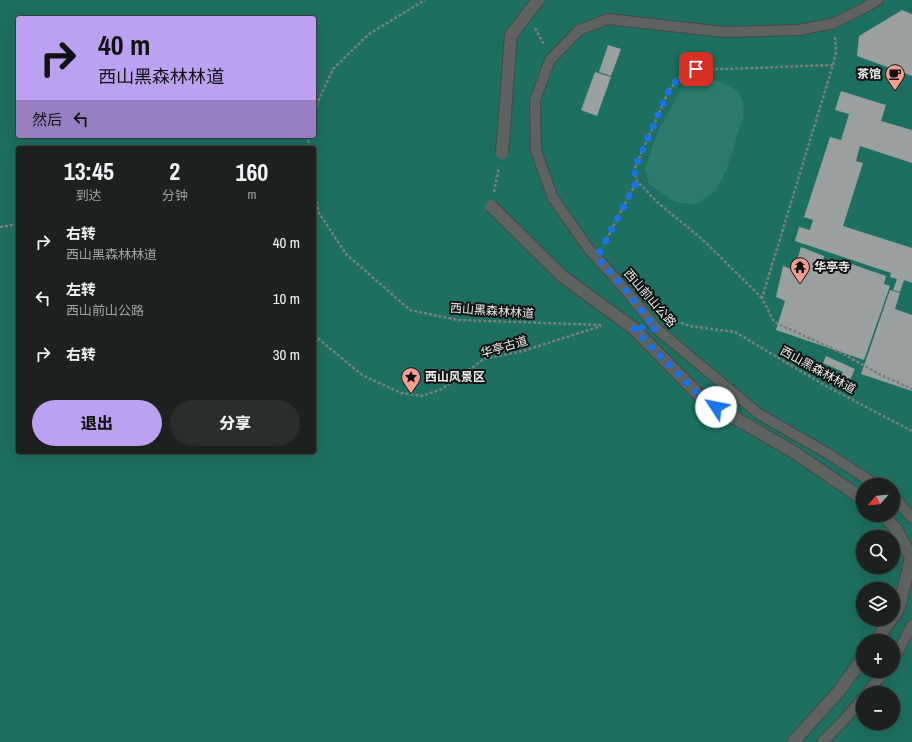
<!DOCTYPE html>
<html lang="zh">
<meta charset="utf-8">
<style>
body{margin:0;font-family:"Archivo Narrow","Noto Sans SC",sans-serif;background:#292d2c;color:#f1f3f6;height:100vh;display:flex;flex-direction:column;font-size:15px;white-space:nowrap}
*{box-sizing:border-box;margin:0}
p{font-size:13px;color:#a0a3a4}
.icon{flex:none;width:22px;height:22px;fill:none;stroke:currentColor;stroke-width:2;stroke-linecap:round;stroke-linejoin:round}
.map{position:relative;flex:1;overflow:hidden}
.details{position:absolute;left:16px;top:146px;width:300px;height:308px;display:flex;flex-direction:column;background:#1c201f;border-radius:4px;box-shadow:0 4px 16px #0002,0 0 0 1px #3a3e3d}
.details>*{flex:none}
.banner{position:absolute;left:16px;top:16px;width:300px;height:122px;border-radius:4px;box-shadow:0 4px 16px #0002,0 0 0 1px #3a3e3d;background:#bca0f2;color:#111;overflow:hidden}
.needle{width:26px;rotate:243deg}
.controls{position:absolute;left:856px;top:478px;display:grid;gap:8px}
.controls a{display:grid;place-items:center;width:44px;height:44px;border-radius:50%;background:#1c201f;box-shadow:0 4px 16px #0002,0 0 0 1px #3a3e3d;font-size:20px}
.pin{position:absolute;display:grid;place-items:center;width:34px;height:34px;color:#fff;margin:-17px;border-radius:8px;box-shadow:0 2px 6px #0006}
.me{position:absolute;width:44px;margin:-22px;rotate:304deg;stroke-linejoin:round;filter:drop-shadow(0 0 3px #0008)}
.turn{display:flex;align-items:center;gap:14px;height:84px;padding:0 16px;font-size:18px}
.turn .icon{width:52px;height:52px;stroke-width:2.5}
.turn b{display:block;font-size:28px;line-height:34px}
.then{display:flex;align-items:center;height:38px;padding:0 16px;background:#0003;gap:8px;font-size:15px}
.eta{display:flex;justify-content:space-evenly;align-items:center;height:68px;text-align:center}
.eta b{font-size:24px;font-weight:800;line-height:28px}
.button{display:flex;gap:8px;margin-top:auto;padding:8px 16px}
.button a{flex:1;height:46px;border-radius:24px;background:#bca0f2;color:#111;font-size:16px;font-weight:800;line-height:46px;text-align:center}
.button a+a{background:#292d2c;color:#f1f3f6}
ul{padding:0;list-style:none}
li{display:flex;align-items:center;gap:12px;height:56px;padding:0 16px}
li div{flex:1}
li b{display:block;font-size:15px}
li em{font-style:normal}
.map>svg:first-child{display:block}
</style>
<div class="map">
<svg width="912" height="742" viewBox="0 0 912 742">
<rect width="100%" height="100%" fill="#262a29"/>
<!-- forest -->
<path fill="#1d6f61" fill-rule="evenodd" d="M 0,0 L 912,0 L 912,742 L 0,742 ZM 18,18 L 314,18 L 314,136 L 18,136 ZM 18,148 L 314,148 L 314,452 L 18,452 ZM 863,485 L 893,485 L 893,515 L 863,515 ZM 863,537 L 893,537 L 893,567 L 863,567 ZM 863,589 L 893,589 L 893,619 L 863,619 ZM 863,641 L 893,641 L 893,671 L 863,671 ZM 863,693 L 893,693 L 893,723 L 863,723 Z"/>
<!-- water -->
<path fill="#2c7b6d" d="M 699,76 L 721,82 L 734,89 L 740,95 L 744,107 L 743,118 L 726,171 L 715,191 L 696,204 L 680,203 L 672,200 L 649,184 L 645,169 L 658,131 L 678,95 L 685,83 L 692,78 Z"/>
<!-- building -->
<g fill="#9aa09f">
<path d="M 902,10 L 912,14 L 912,76 L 857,56 L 859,36 Z"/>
<path d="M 608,45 L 621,49 L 611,76 L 599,72 Z"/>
<path d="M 595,72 L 611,77 L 597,116 L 581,110 Z"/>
<path d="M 841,91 L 886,105 L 881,121 L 912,130 L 912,163 L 860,146 L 856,161 L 863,163 L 843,226 L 912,248 L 912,283 L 904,280 L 900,292 L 893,290 L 897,279 L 890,277 L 891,273 L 795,241 L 799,227 L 810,230 L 813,220 L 804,217 L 830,137 L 841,140 L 849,114 L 835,110 Z"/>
<path d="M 801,247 L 824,256 L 823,263 L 839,269 L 840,260 L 886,276 L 884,284 L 890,286 L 864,360 L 776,330 L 785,301 L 776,297 L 783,266 L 794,270 Z"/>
<path d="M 890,290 L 900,293 L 895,309 L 912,315 L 912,391 L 861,374 Z"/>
<path d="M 826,356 L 855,369 L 849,382 L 840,378 L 843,372 L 823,363 Z"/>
</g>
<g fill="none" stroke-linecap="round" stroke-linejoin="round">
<defs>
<g id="lane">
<path d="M 876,485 L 827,453 L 759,414 L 657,329 L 623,287 L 588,248 L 553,198 L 536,151 L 535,100 L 550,60 L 579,30 L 608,19 L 724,32 L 799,30 L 834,23 L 860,10 L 878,0"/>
<path d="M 893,496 L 912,518"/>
<path d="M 893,661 L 912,625"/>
<path d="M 867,693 L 885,671"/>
<path d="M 822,742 L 843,721 L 863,698"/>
</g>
<g id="street">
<path d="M 883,515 L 896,529 L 911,557 L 899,608 L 893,617"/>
<path d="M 876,641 L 891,619"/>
<path d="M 793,742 L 839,691 L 863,658"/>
</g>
</defs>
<!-- lane casing -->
<use href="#lane" stroke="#444847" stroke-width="12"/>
<!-- street casing -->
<use href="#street" stroke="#444847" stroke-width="14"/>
<!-- path -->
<g stroke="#7b7f7e" stroke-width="2.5" stroke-dasharray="3 2" stroke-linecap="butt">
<path d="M 535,28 L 544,45"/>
<path d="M 835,37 L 836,52 L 833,65 L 762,298 L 773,320 L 778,324 L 840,352 L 879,374 L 912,389"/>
<path d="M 314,110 L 333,69 L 369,34 L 425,0"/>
<path d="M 308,148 L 309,136"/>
<path d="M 314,192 L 319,213 L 346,254 L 410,310 L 458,320 L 603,325"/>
<path d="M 494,192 L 499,167"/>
<path d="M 0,227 L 18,224"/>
<path d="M 604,244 L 637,181"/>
<path d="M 762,298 L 702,239 L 657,202 L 637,181 L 634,170 L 669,90 L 683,73 L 696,69 L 726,69 L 833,65"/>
<path d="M 667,317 L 689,326 L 735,332 L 824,385 L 912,431"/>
<path d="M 314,335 L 362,375 L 401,393 L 422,396 L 442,389 L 484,359 L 523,351 L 601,326"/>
</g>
<!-- lane -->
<use href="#lane" stroke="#5e6362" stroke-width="10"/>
<!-- street -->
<use href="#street" stroke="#5e6362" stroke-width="12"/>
<defs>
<g id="street-bridge">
<path d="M 502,153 L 511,35 L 538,0"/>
<path d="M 491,206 L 563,277 L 632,327 L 704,400 L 792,451 L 863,499"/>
</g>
</defs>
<!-- street-bridge casing -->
<use href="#street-bridge" stroke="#444847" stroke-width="14" stroke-linecap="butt"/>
<!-- street-bridge -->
<use href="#street-bridge" stroke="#5e6362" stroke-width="12"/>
</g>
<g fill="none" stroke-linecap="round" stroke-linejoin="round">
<!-- route -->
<path stroke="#1a73e8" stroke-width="7" stroke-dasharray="0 12.6" d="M 696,69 L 683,73 L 669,90 L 634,170 L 637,181 L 597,257 L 623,287 L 656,329 L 632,327 L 704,400 L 716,407"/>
</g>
<!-- icons -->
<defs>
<symbol id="cafe-pin" viewBox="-11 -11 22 30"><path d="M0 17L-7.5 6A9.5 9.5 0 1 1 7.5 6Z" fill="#f59d8f" stroke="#101212"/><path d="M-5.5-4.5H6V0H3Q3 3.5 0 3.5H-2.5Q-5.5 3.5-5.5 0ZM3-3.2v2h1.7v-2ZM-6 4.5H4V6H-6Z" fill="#111"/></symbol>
<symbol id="temple-pin" viewBox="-11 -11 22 30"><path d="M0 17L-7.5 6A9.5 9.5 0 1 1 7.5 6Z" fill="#f59d8f" stroke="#101212"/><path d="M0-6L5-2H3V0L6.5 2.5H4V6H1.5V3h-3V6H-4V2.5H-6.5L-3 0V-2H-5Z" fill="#111"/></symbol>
<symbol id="sight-pin" viewBox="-11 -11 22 30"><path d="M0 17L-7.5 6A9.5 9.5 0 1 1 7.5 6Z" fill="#f59d8f" stroke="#101212"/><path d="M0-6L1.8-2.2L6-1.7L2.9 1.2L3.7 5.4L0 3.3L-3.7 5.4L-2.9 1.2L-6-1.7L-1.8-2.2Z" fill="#111"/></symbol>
</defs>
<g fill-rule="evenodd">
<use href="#cafe-pin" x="884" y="63" width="22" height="30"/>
<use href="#temple-pin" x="789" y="256" width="22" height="30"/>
<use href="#sight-pin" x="400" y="366" width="22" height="30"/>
</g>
<g text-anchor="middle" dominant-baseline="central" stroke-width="4" stroke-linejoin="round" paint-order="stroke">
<!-- poi labels -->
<g font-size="12" font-weight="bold" fill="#ebeeed" stroke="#101212" text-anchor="start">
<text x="881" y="74" text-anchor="end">茶馆</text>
<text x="814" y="267">华亭寺</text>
<text x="425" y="377">西山风景区</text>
</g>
<!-- street labels -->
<g font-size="12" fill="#ebeeed" stroke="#101212">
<text transform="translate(650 298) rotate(49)">西山前山公路</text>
<text transform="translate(492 311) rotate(4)">西山黑森林林道</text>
<text transform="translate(504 347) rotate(-16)">华亭古道</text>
<text transform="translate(818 370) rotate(29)">西山黑森林林道</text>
</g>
</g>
</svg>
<div class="controls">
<a><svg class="needle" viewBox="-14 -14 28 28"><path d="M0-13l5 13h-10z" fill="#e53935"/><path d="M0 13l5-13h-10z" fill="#a0a3a4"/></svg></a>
<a><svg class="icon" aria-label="search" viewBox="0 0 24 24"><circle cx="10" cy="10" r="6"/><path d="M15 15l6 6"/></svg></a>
<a><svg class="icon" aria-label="layers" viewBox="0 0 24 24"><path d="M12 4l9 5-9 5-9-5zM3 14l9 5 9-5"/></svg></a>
<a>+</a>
<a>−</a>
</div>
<div class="pin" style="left:696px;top:69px;background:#d93025"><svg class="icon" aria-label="arrive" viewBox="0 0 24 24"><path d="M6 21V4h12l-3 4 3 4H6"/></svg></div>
<svg class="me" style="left:716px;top:407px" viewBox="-20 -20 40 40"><circle r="19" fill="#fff"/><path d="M0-13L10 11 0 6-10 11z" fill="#1a73e8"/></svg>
<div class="banner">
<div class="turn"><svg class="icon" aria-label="right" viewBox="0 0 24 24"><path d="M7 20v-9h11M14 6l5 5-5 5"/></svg><div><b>40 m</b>西山黑森林林道</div></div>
<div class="then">然后<svg class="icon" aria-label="left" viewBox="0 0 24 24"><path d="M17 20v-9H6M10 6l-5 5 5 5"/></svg></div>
</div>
<section class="details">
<div class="eta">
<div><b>13:45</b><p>到达</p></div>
<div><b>2</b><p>分钟</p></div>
<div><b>160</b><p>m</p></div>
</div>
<ul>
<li><svg class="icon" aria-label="right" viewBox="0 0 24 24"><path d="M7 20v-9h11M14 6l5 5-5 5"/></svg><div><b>右转</b><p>西山黑森林林道</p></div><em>40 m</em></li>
<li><svg class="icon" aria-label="left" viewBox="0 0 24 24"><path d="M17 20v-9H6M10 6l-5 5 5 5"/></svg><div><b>左转</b><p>西山前山公路</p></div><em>10 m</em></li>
<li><svg class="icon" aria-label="right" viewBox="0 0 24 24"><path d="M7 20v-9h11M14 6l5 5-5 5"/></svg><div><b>右转</b></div><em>30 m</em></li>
</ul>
<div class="button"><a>退出</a><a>分享</a></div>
</section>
</div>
